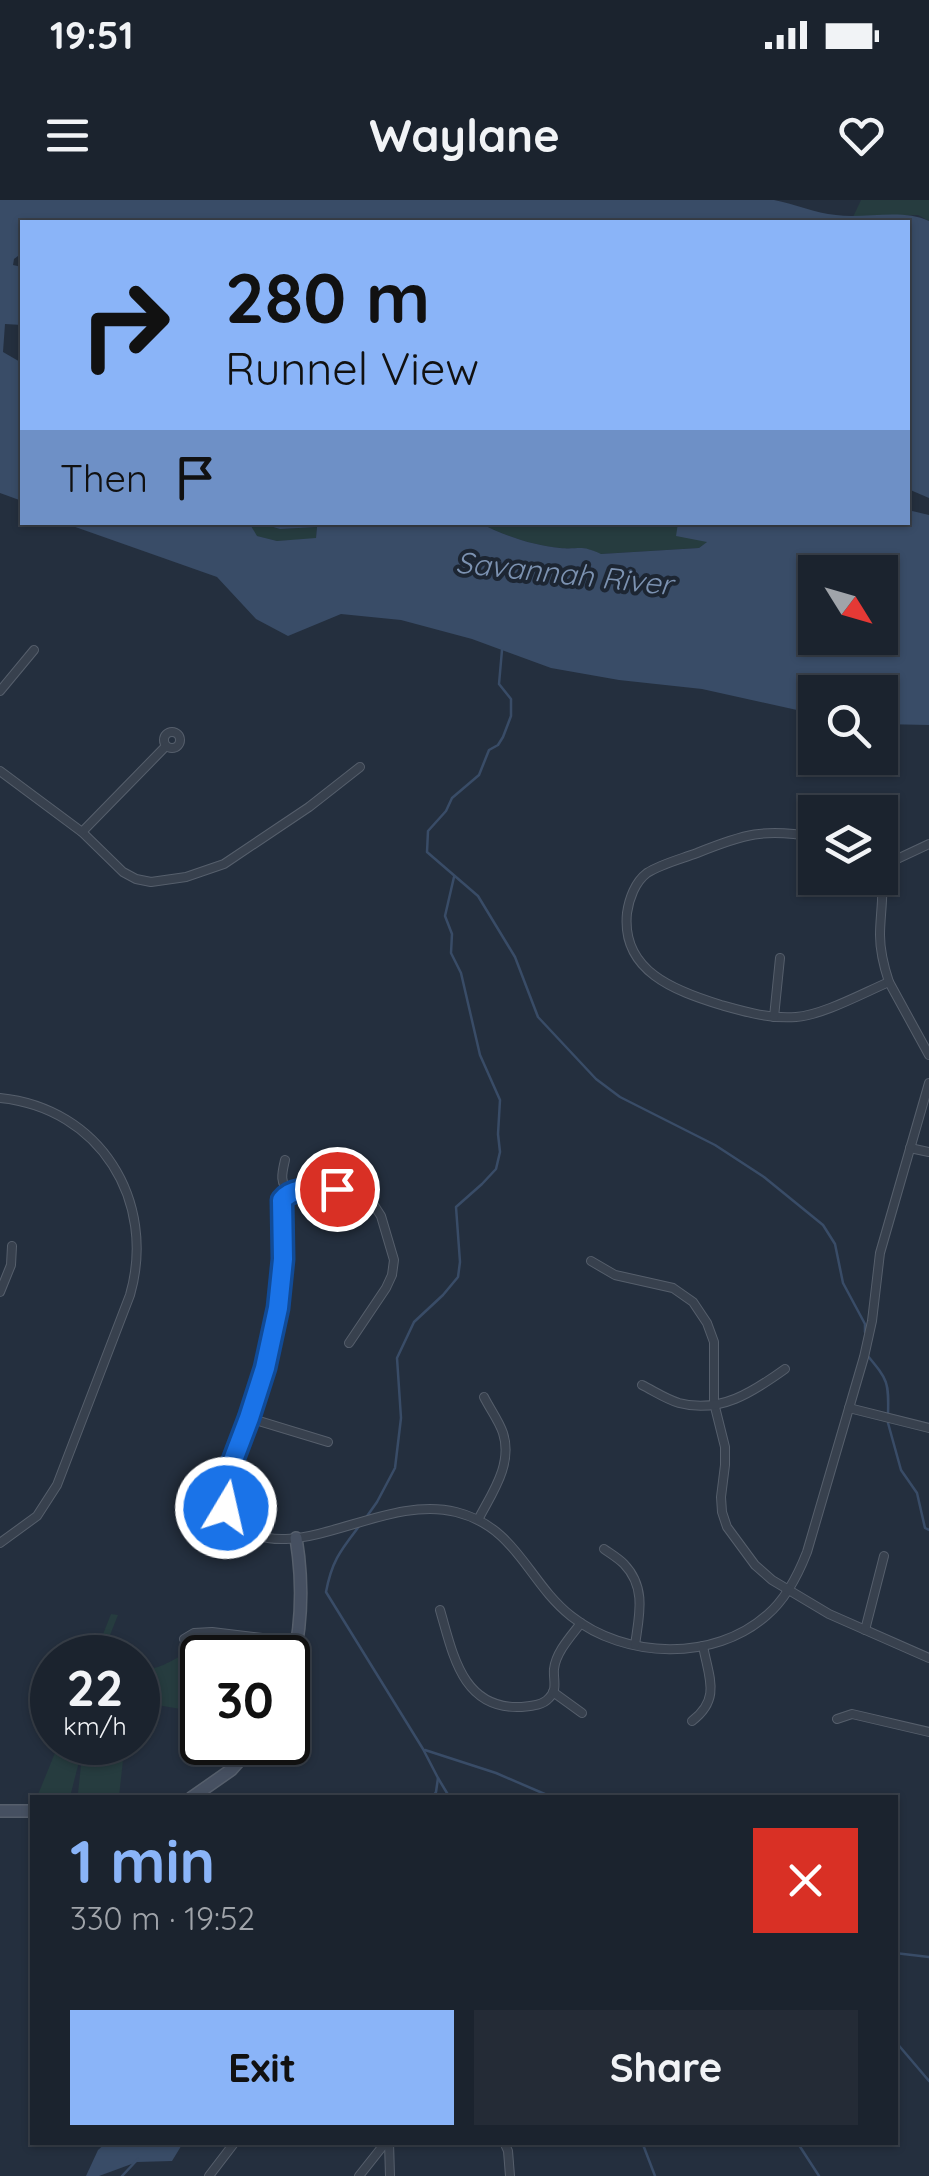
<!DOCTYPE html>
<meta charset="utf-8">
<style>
body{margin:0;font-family:Quicksand,sans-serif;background:#242b36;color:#f1f3f6;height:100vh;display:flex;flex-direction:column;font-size:38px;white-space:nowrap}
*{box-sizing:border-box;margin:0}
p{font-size:32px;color:#a0a4aa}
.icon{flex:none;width:55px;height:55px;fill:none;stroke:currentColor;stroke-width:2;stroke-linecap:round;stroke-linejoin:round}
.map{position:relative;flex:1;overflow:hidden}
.details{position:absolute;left:30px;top:1595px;width:868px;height:350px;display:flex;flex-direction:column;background:#1b232e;border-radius:0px;box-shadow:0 2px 8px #0004,0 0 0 2px #39404a}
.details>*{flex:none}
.hud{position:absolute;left:20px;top:20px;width:890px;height:305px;border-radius:0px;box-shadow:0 2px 8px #0004,0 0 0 2px #39404a;background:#8ab4f8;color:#111;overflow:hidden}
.needle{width:65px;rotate:127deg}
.tools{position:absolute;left:798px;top:355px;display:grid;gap:20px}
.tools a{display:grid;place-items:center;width:100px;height:100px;border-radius:0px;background:#1b232e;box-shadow:0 2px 8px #0004,0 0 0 2px #39404a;font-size:50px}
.speed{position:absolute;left:30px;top:1435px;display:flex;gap:20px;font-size:50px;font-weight:700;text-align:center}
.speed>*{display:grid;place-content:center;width:130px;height:130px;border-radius:50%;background:#1b232e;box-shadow:0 2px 8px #0004,0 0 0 2px #39404a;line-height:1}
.speed small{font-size:25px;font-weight:400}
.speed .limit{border:5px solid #111;border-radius:15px;background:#fff;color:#111}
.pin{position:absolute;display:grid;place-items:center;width:85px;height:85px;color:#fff;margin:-42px;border:5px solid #fff;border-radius:50%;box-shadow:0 2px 10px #0007}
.me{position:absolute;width:110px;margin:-55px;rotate:9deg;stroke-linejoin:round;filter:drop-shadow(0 0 8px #0008)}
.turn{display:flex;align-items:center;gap:35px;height:210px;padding:0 40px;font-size:45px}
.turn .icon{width:130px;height:130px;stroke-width:2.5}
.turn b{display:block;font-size:70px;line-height:85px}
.then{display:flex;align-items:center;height:95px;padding:0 40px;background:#0003;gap:20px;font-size:38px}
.round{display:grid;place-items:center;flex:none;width:105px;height:105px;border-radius:0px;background:#242b36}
.headline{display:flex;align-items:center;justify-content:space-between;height:170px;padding:0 40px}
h1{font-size:60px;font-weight:800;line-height:75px;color:#8ab4f8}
.primary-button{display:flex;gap:20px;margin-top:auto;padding:20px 40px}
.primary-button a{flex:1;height:115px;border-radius:0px;background:#8ab4f8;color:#111;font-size:40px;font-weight:800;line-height:115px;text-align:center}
.primary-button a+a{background:#242b36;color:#f1f3f6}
.status{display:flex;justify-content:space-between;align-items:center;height:70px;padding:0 50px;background:#1b232e;direction:ltr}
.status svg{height:28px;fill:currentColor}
header{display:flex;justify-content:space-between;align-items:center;height:130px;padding:0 40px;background:#1b232e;font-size:45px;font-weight:800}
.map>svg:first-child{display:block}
</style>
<div class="status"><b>19:51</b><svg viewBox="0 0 49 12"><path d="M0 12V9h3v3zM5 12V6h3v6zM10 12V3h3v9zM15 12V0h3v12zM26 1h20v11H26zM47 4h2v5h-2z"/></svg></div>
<header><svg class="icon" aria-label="menu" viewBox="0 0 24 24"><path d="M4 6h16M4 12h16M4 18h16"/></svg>Waylane<svg class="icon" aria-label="heart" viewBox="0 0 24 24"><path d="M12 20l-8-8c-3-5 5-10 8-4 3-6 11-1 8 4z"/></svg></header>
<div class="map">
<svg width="929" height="1976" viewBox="0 0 929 1976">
<rect width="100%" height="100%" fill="#242f3e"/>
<!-- green -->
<g fill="#263c3f">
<path d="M 861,0 L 929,0 L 929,21 L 918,15 L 853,17 Z"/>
<path d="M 259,323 L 280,329 L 317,327 L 316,339 L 277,341 L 256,336 L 251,326 Z"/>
<path d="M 480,323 L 678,323 L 709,341 L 699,348 L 600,354 C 581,345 579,350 560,348 C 534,346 502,335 480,323 Z"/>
<path d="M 111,1414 L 118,1415 L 110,1435 L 121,1440 L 121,1457 L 94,1457 Z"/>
<path d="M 194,1451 L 202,1466 L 202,1522 L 199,1520 L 199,1512 L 151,1504 L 138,1497 L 138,1469 C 164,1471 172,1457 194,1451 Z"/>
<path d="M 59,1543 L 105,1543 L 95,1554 L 81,1554 L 70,1597 L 37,1597 Z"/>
<path d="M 82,1556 L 123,1560 L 119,1597 L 78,1593 Z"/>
</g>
<!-- water -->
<g fill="#394c67" fill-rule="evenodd">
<path d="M 0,0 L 774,0 C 795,4 815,13 836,15 C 865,19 902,8 929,21 L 929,298 L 908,289 L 908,22 L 22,22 L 22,53 L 14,59 L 13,65 L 22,67 L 22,125 L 5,124 L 3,152 L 22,163 L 22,238 L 19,244 L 22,247 L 22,301 L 0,293 Z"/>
<path d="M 908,310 L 929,315 L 929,525 L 880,524 L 880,492 L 815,492 L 815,514 L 702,489 L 619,480 L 551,468 L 472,439 L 401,420 L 341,414 L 288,436 L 256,419 L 217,377 L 64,323 L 480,323 C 502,335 534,346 560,348 C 580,350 580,344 601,354 L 699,348 L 707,342 L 676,336 L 678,323 L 908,322 ZM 259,323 L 280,329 L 317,327 L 316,338 L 277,341 L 257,336 L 251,326 ZM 815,372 L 880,372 L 880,438 L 815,438 Z"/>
<path d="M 107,1942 L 183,1942 L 183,1943 L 172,1961 L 137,1962 L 99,1976 L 86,1976 L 98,1950 Z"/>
</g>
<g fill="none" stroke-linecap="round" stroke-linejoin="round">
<!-- stream -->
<g stroke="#394c67" stroke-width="2.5">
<path d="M 502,450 L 499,484 L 511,499 L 511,516 L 503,537 L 498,545 L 489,550 L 479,575 L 452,598 L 446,611 L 428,631 L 427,652 L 478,696 L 515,757 L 538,817 L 596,879 L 620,897 L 715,945 L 764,977 L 823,1025 L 835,1044 L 843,1083 L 865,1124 L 865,1132"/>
<path d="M 867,1155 C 888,1180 889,1182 888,1215"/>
<path d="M 888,1223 L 901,1270 L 917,1293 L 925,1328 L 929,1330"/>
<path d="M 365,1319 L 377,1302 L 395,1268 L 401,1218 L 397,1158 L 414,1122 L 443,1095 L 458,1077 L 460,1062 L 456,1007 L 482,984 L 496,969 L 500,952 L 498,934 L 500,900 L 480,855 L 461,773 L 451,753 L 452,734 L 445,716 L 454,677"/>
<path d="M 360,1325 C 341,1350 332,1360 326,1392 L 423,1549 L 438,1578 L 436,1592 L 432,1598"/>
<path d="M 425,1550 L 496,1573 L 554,1598"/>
<path d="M 438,1578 L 450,1598"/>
<path d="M 895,1753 L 929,1757"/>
<path d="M 895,1841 L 929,1881"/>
<path d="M 642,1942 L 655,1976"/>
<path d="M 797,1942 L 819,1976"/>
<path d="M 122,1976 L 138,1959"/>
</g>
<defs>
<g id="street">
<path d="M 0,491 L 34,450"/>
<circle cx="172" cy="540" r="8"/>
<path d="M 0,571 L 82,632 L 123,672 L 136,679 L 151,682 L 186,677 L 224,664 L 309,607 L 360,567"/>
<path d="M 82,632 L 166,546"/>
<path d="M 815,637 C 764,628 744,634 697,653 C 681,659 661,664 647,673 C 635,682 629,699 627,713 C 621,771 675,791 721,805 C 746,812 770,819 796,817 C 823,815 863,793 889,782"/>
<path d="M 880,667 L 929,644"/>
<path d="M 880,671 C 885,693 880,713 880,735 C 880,751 884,767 889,782 L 929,855"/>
<path d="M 774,817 L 780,758"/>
<path d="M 0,898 C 100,908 157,1001 130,1095 L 57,1285 L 37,1316 L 0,1343"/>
<path d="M 910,948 L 929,952"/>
<path d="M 285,960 C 282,973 279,983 290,992"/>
<path d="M 290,992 L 284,997 L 281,1004 C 285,1078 274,1149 249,1219 C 239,1246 214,1284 227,1312 C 237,1333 265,1340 286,1339 C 340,1336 401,1298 456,1312 C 517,1327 527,1381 571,1416 C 625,1459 714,1462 767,1415 C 786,1399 798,1375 807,1352 L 864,1157 L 872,1121 L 880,1053 L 929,883"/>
<path d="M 290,992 L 351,990 L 370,999 L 381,1016 L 394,1060 L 392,1075 L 386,1088 L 349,1143"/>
<path d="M 591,1061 L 615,1075 L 673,1088 L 693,1102 L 707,1123 L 714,1142 L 714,1203 L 725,1247 L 725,1265 L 721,1297 L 722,1312 L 727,1327 L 755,1365 L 772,1380 L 829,1414 L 929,1458"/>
<path d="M 0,1092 L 11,1065 L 12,1046"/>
<path d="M 642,1185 C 654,1191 666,1199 679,1203 C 720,1214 753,1192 785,1169"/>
<path d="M 849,1208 L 929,1228"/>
<path d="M 249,1218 L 328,1242"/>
<path d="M 479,1318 C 492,1293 513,1264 503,1233 C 499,1221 490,1209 484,1197"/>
<path d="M 211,1324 L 228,1314"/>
<path d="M 604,1349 C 611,1354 618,1358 624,1364 C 647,1388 639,1416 635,1445"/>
<path d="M 440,1410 C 453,1454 462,1509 520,1507 C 530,1506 542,1506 549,1498 C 558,1490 553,1479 554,1469 C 556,1452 571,1436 581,1423"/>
<path d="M 865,1430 L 884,1356"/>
<path d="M 184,1439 L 194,1433 L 212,1432 L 297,1442"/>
<path d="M 553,1492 L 582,1513"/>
<path d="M 837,1519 L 852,1514 L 929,1532"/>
<path d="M 692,1521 C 721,1499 709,1478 703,1446"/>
<path d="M 389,1942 L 390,1976"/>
<path d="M 504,1942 L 508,1951 L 510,1976"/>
<path d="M 209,1976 L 235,1942"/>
<path d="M 359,1976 L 386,1942"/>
</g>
<g id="secondary">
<path d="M 288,1481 C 302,1434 304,1386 296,1338"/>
<path d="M 191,1598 L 231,1570 L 256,1542"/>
<path d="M 0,1611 L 32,1611"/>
</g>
</defs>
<!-- street casing -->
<use href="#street" stroke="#565f6c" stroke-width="10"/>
<!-- secondary casing -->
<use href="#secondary" stroke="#565f6c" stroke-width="14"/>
<!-- street -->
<use href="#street" stroke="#38414e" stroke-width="8"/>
<!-- secondary -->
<use href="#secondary" stroke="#465061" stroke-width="11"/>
</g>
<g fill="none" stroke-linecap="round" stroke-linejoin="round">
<defs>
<path id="route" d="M 226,1308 L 224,1291 L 227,1276 L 249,1218 L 265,1168 L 278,1108 L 283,1059 L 282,1000 C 294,985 319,990 337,989"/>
</defs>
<!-- route casing -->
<use href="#route" stroke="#114b97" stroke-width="25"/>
<!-- route -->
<use href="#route" stroke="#1a73e8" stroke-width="18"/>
</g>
<g text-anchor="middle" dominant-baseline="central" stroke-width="8" stroke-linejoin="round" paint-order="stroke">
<!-- water labels -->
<g font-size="30" font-style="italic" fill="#7c92b1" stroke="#1d2633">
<text transform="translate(564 373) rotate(6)">Savannah River</text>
</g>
</g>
</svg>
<div class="tools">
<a><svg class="needle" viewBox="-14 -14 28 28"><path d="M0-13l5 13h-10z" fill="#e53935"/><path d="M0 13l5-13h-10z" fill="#a0a4aa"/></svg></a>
<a><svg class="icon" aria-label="search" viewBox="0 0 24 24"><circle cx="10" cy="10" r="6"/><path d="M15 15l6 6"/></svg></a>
<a><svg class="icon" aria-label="layers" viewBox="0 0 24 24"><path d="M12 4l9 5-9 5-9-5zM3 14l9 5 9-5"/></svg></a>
</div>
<div class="speed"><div>22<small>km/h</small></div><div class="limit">30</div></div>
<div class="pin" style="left:337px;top:989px;background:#d93025"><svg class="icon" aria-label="arrive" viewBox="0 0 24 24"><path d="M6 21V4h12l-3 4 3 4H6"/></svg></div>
<svg class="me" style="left:226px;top:1308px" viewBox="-20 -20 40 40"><circle r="17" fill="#1a73e8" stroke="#fff" stroke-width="3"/><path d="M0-11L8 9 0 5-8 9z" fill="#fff"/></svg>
<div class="hud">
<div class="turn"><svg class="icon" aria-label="right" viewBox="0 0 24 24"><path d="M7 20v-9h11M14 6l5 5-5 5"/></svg><div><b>280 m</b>Runnel View</div></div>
<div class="then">Then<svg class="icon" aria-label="arrive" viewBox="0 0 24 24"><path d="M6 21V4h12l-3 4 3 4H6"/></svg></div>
</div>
<section class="details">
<div class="headline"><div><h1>1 min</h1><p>330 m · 19:52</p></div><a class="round" style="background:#d93025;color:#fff"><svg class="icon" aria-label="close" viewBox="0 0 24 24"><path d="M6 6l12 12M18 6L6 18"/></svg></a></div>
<div class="primary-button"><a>Exit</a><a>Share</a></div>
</section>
</div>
